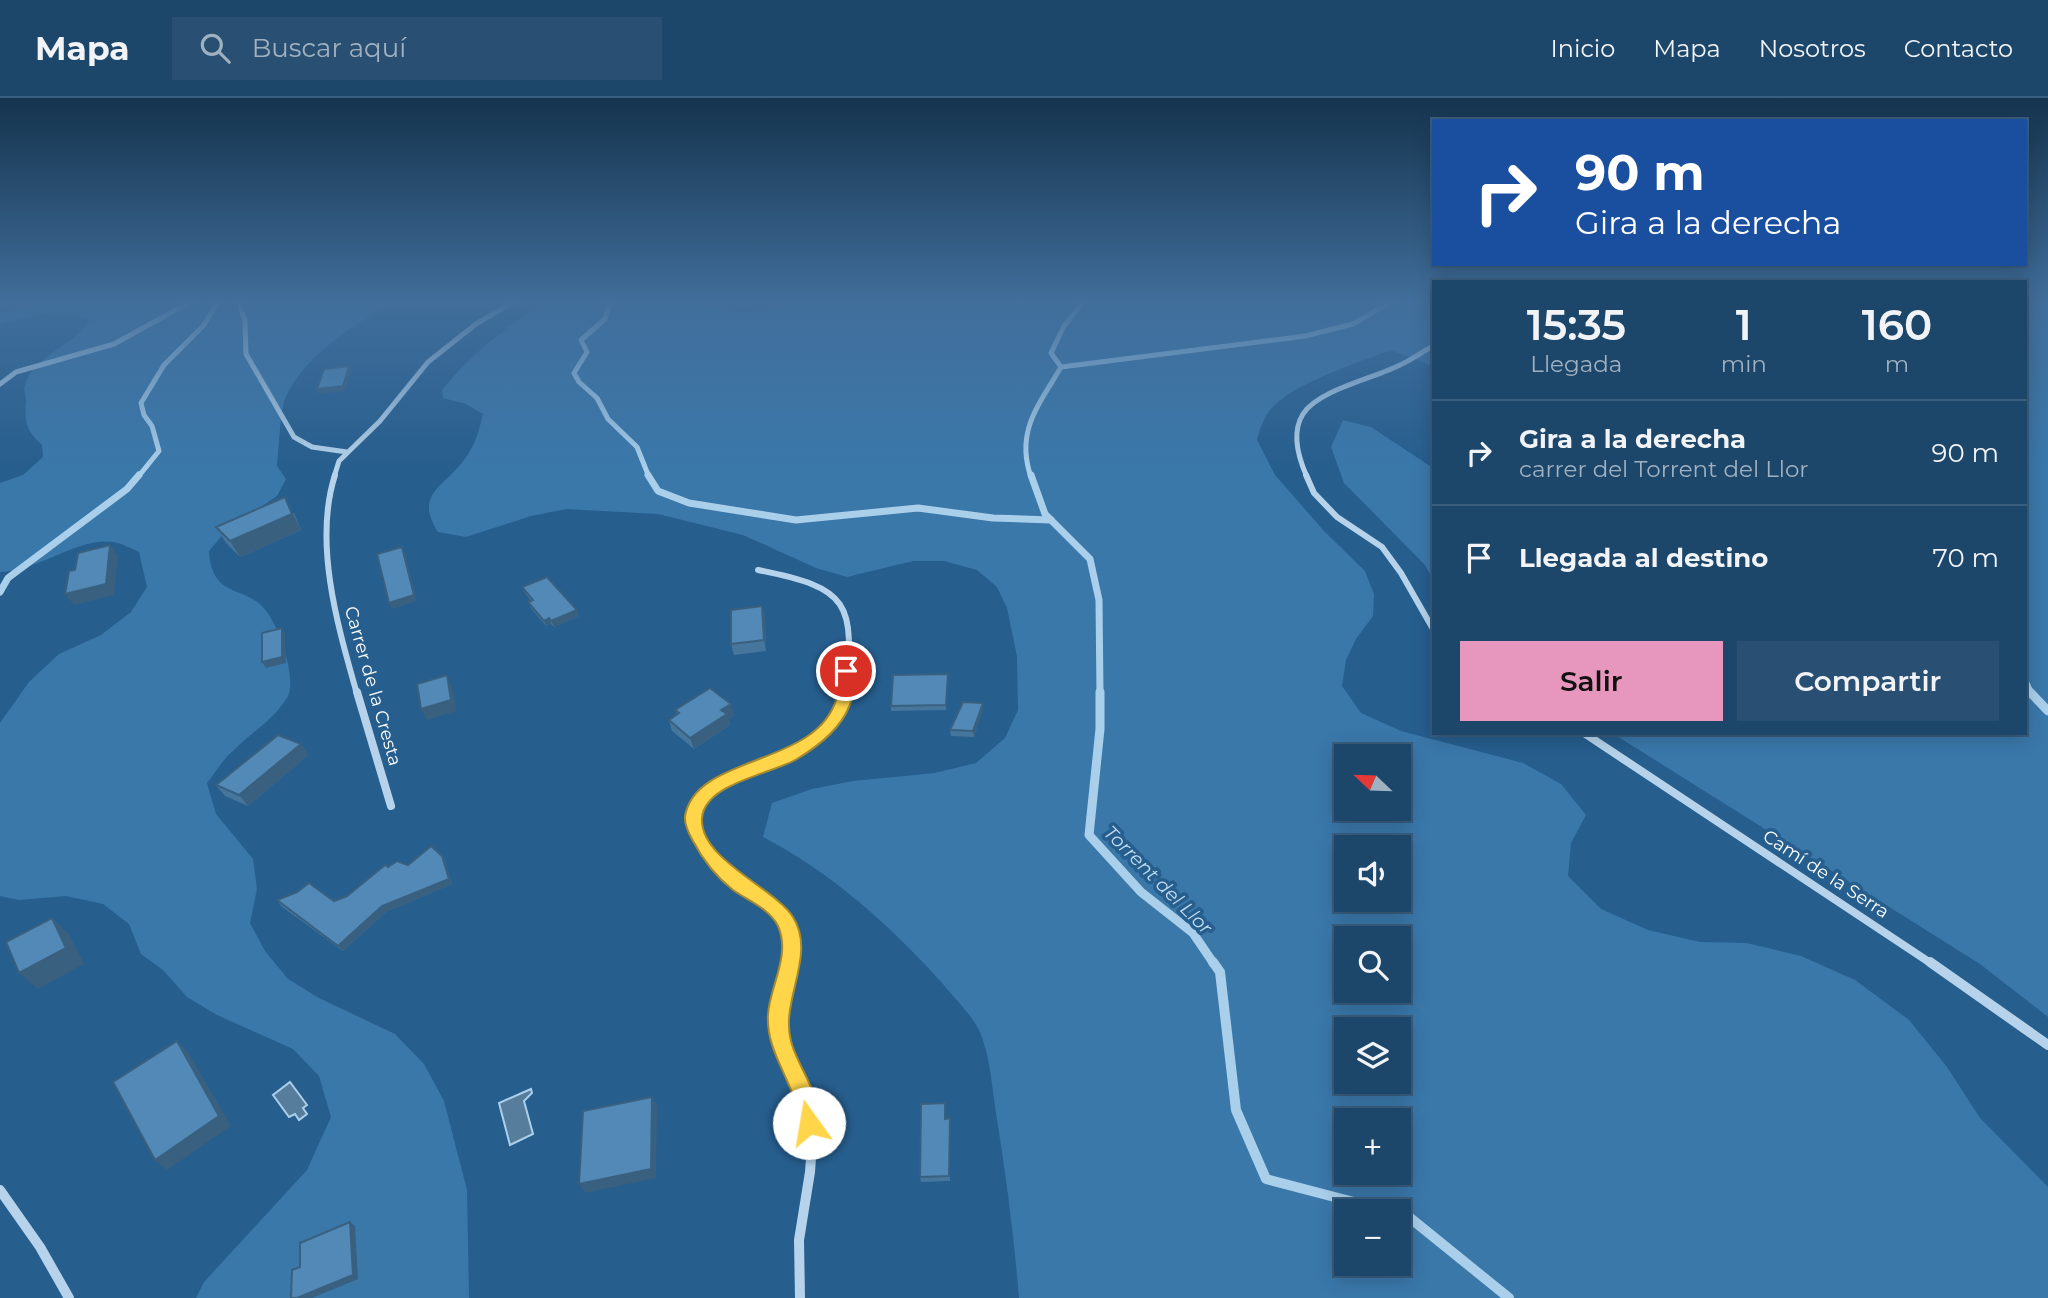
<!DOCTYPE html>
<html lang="es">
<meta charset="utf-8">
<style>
body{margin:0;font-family:Montserrat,sans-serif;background:#295072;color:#f1f3f6;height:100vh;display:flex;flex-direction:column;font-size:26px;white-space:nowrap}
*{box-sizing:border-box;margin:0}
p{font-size:23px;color:#a0b1c1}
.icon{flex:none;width:38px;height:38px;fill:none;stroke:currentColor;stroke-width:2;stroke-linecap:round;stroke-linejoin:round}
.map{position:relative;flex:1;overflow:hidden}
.details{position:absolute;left:1432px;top:182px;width:595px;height:455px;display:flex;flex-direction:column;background:#1c466a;border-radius:0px;box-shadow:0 4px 18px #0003,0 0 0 2px #3a5e7e}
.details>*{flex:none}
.top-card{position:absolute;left:1432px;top:21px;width:595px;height:147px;border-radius:0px;box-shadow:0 4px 18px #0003,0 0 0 2px #3a5e7e;background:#1a4fa0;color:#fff;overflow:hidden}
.needle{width:46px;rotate:293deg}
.buttons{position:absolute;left:1334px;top:646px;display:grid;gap:14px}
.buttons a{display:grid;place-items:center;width:77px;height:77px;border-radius:0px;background:#1c466a;box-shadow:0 4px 18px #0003,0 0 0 2px #3a5e7e;font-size:35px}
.pin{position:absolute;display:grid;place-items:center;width:60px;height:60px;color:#fff;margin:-30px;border:4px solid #fff;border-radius:50%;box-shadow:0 2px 7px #0007}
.me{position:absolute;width:77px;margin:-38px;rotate:347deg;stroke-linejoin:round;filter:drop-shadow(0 0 5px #0008)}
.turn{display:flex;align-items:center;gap:24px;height:147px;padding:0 28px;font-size:32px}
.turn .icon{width:91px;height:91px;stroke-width:2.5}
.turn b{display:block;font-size:49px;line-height:60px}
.eta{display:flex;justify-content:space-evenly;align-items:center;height:119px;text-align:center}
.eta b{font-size:42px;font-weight:600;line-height:49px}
.action{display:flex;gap:14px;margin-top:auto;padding:14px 28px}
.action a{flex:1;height:80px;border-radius:0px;background:#e797bd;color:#111;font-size:28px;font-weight:600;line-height:80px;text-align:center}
.action a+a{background:#295072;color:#f1f3f6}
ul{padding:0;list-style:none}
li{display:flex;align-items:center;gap:21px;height:105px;padding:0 28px;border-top:2px solid #3a5e7e}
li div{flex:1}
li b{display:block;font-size:26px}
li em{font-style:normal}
header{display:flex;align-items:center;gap:42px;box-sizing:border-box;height:98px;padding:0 35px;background:#1c466a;border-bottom:2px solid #3a5e7e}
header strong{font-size:33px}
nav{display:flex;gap:38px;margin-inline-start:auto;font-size:24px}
.search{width:490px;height:63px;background:#295072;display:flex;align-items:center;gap:18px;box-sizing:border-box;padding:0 24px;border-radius:0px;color:#a0b1c1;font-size:26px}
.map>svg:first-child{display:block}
</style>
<header>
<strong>Mapa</strong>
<div class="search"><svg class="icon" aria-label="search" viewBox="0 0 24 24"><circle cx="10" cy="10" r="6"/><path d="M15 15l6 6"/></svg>Buscar aquí</div>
<nav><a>Inicio</a><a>Mapa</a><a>Nosotros</a><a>Contacto</a></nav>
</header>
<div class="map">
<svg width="2048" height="1200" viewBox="0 0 2048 1200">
<rect width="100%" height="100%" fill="#265e8e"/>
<!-- green -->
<g fill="#3a78aa" fill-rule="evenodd">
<path d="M 60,203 L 395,203 C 356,226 307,255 286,298 C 280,311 279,351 277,368 L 286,381 L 277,398 L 227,432 L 209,453 C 212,503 246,485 267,514 C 279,530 298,582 287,600 C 273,622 252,634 234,652 C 223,661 216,674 207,685 L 216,716 L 253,761 L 257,791 L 250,825 L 265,853 L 288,881 L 319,900 L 395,936 L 424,966 L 444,1003 L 467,1092 L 469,1200 L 196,1200 L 204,1184 L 307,1072 L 331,1019 L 319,978 L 293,951 L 217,917 L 187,899 L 163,872 L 141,856 L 129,826 L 103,806 L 66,798 L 19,802 L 0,798 L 0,625 L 29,584 L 59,556 L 101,537 L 131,514 L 147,489 L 139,454 C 132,451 125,447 118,445 C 81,436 39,474 0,474 L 0,385 L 23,377 L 43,359 L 42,347 C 26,332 24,324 26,303 C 26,297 23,292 25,287 C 32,258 78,246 90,221 C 60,209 30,218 0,226 L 0,215 Z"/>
<path d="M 546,203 L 708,203 C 730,220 765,215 788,203 L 1433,203 L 1433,268 L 1391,252 C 1359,264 1291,286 1270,312 C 1263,321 1260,331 1257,342 L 1275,377 L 1324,433 L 1365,473 L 1374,496 L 1373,518 L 1356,541 L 1346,562 L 1342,588 L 1361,615 L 1401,633 L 1523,665 L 1561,686 L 1586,717 L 1571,745 L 1568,778 L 1601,811 L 1648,832 L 1700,844 L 1747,845 L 1801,858 L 1855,882 L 1909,922 L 1947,969 L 1980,1020 L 2048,1089 L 2048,1200 L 1019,1200 C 1014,1138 1006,1077 996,1015 C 992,989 990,956 979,932 C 971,916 954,900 943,886 C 891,828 832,775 763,739 L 772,705 L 812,691 L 853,683 L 935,675 L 976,665 L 1005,640 L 1018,612 L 1017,558 L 1007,510 L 997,489 L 977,472 L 944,463 L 913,463 L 847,479 L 816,470 L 743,437 L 658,416 L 566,411 L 531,418 L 466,439 L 438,434 C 414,396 443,390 464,362 C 475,348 479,333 483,316 L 466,306 L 443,300 L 442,292 C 470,257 508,227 546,203 ZM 1346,658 L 1398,658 L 1398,710 L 1346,710 ZM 1346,749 L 1398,749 L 1398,802 L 1346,802 ZM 1346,840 L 1398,840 L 1398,892 L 1346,892 ZM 1346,931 L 1398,931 L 1398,984 L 1346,984 ZM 1346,1022 L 1398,1022 L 1398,1074 L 1346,1074 ZM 1346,1113 L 1398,1113 L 1398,1166 L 1346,1166 Z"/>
<path d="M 2025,203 L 2048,203 L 2048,919 L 1980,866 L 1612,635 L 2025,635 Z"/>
<path d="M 1343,322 L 1371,329 L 1433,370 L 1433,481 L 1425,467 L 1344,385 L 1331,349 Z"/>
</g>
<!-- water -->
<g fill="#577d9d" stroke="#aacfeb" stroke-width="2">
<path d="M 290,984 L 307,1007 L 303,1010 L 307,1016 L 299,1022 L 295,1016 L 289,1019 L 273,997 Z"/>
<path d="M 531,991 L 532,995 L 524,1003 L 533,1036 L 510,1047 L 499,1005 Z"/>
</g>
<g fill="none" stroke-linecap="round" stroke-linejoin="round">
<!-- stream-far3 -->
<g stroke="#aacfeb" stroke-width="5">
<path d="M 610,203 L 605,221 L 581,242 L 587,254 L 574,275 L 579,284 L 597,300 L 608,321 L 637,349 L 649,379"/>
<path d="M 1061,269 L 1305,238 L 1353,226 L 1392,203"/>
<path d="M 138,379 L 159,353 L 152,328 L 144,317 L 141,305 L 164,267 L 204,227 L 218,203"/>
<path d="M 1031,379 C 1015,333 1039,307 1061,269 L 1051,255 L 1064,228 L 1084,203"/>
</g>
<!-- stream-far2 -->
<g stroke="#aacfeb" stroke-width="7">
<path d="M 648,377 L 658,393 L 689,405 L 796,422 L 918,410 L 993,420 L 1051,422"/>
<path d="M 1031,377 L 1045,416 L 1090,461 L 1099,502 L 1100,596"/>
<path d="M 0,494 L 8,480 L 127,391 L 139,377"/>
<path d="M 2025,583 L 2031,596"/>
</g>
<!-- stream-far1 -->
<g stroke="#aacfeb" stroke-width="9">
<path d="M 1100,594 L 1100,631 L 1089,737 L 1141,794 L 1193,835 L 1214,866"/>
<path d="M 2030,594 L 2048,613"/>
</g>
<!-- stream -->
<g stroke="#aacfeb" stroke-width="10">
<path d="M 1213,864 L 1220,874 L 1236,1012 L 1266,1081 L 1388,1113"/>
<path d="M 1398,1116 L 1409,1119 L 1509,1200"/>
</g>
<!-- street-far3 -->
<g stroke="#b6d3eb" stroke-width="5">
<path d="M 238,203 L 245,222 L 246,256 L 294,339 L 312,349 L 347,354"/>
<path d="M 0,286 L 16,274 L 114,246 L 192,203"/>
<path d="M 334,379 L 339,363 L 380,323 L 428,264 L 476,226 L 515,203"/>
<path d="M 1307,379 C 1298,359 1291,335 1303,316 C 1318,292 1375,280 1400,267 C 1411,262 1422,254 1433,248"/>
</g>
<!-- street-far2 -->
<g stroke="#b6d3eb" stroke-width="6">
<path d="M 335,377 C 313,445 338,529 357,596"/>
<path d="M 1306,377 L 1314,395 L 1337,419 L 1382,449 L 1401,475 L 1433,531"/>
<path d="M 758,472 C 849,490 856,504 845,596"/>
</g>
<!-- street-far1 -->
<g stroke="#b6d3eb" stroke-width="8">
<path d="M 357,594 L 391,708"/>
<path d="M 1584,635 L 1932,866"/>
<path d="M 789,866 C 798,819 773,809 740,787 C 725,777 713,763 703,747 C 698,738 693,728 694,717 C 699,666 827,671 846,594"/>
</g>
<!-- street -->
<g stroke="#b6d3eb" stroke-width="10">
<path d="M 789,864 L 779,908 L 780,930 L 803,995 L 812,1045 L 810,1074 L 799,1142 L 800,1200"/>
<path d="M 1930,864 L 2048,947"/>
<path d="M 0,1092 L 40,1149 L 69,1200"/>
</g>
</g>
<!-- wall -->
<g fill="#47769d">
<path d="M 294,415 L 301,432 L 240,459 L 226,445 L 216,429 Z"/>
<path d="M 522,489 L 579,518 L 554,529 L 551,526 L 546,528 L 531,510 L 528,504 L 531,503 L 525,495 Z"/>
<path d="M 762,508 L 765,519 L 766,553 L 734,557 L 731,546 Z"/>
<path d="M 948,581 L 946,612 L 891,613 L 891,608 Z"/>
<path d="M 983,605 L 983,611 L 974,639 L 951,638 L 950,632 Z"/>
<path d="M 675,612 L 734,617 L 728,621 L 730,627 L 694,651 L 672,633 L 669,622 L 677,617 Z"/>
<path d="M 301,646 L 308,657 L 248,708 L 225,698 L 216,687 Z"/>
<path d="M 442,758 L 445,763 L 452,786 L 386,814 L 343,853 L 281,808 L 277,802 L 334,803 L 347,798 L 388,769 L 408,767 Z"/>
<path d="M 950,1020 L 950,1083 L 921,1084 L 920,1079 L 945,1021 Z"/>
</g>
<!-- shaded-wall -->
<g fill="#39607f">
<path d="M 349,268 L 351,273 L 345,293 L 319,296 L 317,291 Z"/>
<path d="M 285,399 L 301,432 L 240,459 L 230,443 Z"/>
<path d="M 110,447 L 118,458 L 114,497 L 74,507 L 65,496 Z"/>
<path d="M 402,449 L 405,455 L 417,503 L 392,511 L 389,505 Z"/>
<path d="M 762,508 L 765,519 L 766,553 L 764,542 Z"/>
<path d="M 577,512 L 579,518 L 554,529 L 551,523 Z"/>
<path d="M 549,520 L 551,526 L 546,528 L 544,523 Z"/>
<path d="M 282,530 L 285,536 L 286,565 L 266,570 L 262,564 Z"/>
<path d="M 447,577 L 452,589 L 457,613 L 427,622 L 421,611 Z"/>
<path d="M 983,605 L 983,611 L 974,639 L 973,633 Z"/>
<path d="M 731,606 L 734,617 L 728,621 L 730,627 L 694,651 L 690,640 L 721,612 Z"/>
<path d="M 301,646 L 308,657 L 248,708 L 239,697 Z"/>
<path d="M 442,758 L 445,763 L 452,786 L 386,814 L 343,853 L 338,848 L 382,808 Z"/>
<path d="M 52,820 L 69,836 L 84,866 L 38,891 L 19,875 Z"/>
<path d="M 177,943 L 188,954 L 231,1028 L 167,1072 L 155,1062 Z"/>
<path d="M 652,999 L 657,1008 L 656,1080 L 585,1095 L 579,1086 Z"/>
<path d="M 350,1124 L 355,1128 L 358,1181 L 312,1200 L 297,1200 Z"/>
</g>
<!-- building -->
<g fill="#5289b6" stroke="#39607f" stroke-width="2">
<path d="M 349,268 L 343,288 L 317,291 L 324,271 Z"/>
<path d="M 285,399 L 292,416 L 230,443 L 216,429 Z"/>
<path d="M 110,447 L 106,486 L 65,496 L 69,473 L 75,472 L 78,455 Z"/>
<path d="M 402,449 L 414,497 L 389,505 L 377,456 Z"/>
<path d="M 547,479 L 577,512 L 551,523 L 549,520 L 544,523 L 528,504 L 533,502 L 522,489 Z"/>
<path d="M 762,508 L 764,542 L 731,546 L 731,512 Z"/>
<path d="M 282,530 L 282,559 L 262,564 L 262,535 Z"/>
<path d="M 948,576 L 946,607 L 891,608 L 893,577 Z"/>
<path d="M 447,577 L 451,602 L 421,611 L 417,586 Z"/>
<path d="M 710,590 L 731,606 L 721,612 L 727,616 L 690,640 L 669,622 L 679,615 L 675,612 Z"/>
<path d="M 963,604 L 983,605 L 973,633 L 950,632 Z"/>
<path d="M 278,637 L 301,646 L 239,697 L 216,687 Z"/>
<path d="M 431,748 L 442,758 L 449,781 L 382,808 L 338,848 L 277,802 L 297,794 L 309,785 L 334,803 L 347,798 L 385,767 L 388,769 L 397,763 L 408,767 Z"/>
<path d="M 52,820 L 66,850 L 19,875 L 6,844 Z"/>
<path d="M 177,943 L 219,1018 L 155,1062 L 113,984 Z"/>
<path d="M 652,999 L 651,1071 L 579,1086 L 583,1013 Z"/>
<path d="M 945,1005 L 945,1021 L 950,1020 L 949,1078 L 920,1079 L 921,1006 Z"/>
<path d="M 350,1124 L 353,1177 L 297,1200 L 291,1200 L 292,1172 L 300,1169 L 300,1145 Z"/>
</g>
<!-- sky -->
<linearGradient id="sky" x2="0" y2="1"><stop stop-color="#15344e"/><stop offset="0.55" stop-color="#416e9b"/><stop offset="1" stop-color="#416e9b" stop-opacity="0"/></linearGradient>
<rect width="2048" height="371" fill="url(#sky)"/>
<!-- route -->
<path fill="#ffd54a" stroke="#a68a30" stroke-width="2" d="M 846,567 L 854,573 C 854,585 854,598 849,609 C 840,631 817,649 797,661 C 772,676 705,685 702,720 C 699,761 775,790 793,819 C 817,857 780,902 791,943 C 797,969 828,1006 817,1033 L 809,1036 L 801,1033 C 796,1019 796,1005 791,992 C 781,967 766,944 768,916 C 770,888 791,857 778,828 C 770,811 747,802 733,792 C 715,778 703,762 693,743 C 689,736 684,727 685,718 C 696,655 818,670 837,599 C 839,591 838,581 838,573 Z"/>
<g text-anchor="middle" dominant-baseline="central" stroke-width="7" stroke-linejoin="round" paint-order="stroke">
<!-- street labels -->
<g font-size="18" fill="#fff" stroke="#265e8e">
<text transform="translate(373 588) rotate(74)">Carrer de la Cresta</text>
<text transform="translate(1826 776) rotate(33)">Camí de la Serra</text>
</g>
<!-- water labels -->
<g font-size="19" font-style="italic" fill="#c2dcf2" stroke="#265e8e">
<text transform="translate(1158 782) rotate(45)">Torrent del Llor</text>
</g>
</g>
</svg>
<div class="buttons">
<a><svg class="needle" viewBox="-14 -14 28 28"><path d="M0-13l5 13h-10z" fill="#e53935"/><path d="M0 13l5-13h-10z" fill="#a0b1c1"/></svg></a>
<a><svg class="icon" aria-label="sound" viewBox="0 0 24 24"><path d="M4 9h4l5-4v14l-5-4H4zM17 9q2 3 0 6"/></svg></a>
<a><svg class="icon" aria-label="search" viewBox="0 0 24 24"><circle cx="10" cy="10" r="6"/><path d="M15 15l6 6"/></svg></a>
<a><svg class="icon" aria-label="layers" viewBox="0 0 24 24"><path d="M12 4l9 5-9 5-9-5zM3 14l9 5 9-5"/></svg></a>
<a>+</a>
<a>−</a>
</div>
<div class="pin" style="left:846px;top:573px;background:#d93025"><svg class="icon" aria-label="arrive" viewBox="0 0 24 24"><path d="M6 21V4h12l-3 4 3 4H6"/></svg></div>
<svg class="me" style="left:809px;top:1025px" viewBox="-20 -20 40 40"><circle r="19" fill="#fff"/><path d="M0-13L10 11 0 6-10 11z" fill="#ffd54a"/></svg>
<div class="top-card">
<div class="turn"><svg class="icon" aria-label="right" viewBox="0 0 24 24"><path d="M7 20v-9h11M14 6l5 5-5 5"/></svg><div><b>90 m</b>Gira a la derecha</div></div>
</div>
<section class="details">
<div class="eta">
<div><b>15:35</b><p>Llegada</p></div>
<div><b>1</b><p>min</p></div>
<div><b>160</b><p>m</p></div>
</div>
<ul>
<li><svg class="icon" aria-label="right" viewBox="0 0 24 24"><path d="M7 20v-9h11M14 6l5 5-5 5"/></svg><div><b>Gira a la derecha</b><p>carrer del Torrent del Llor</p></div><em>90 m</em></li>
<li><svg class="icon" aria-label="arrive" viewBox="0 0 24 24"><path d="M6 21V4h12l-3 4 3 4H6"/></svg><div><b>Llegada al destino</b></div><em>70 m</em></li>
</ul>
<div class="action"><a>Salir</a><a>Compartir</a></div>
</section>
</div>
